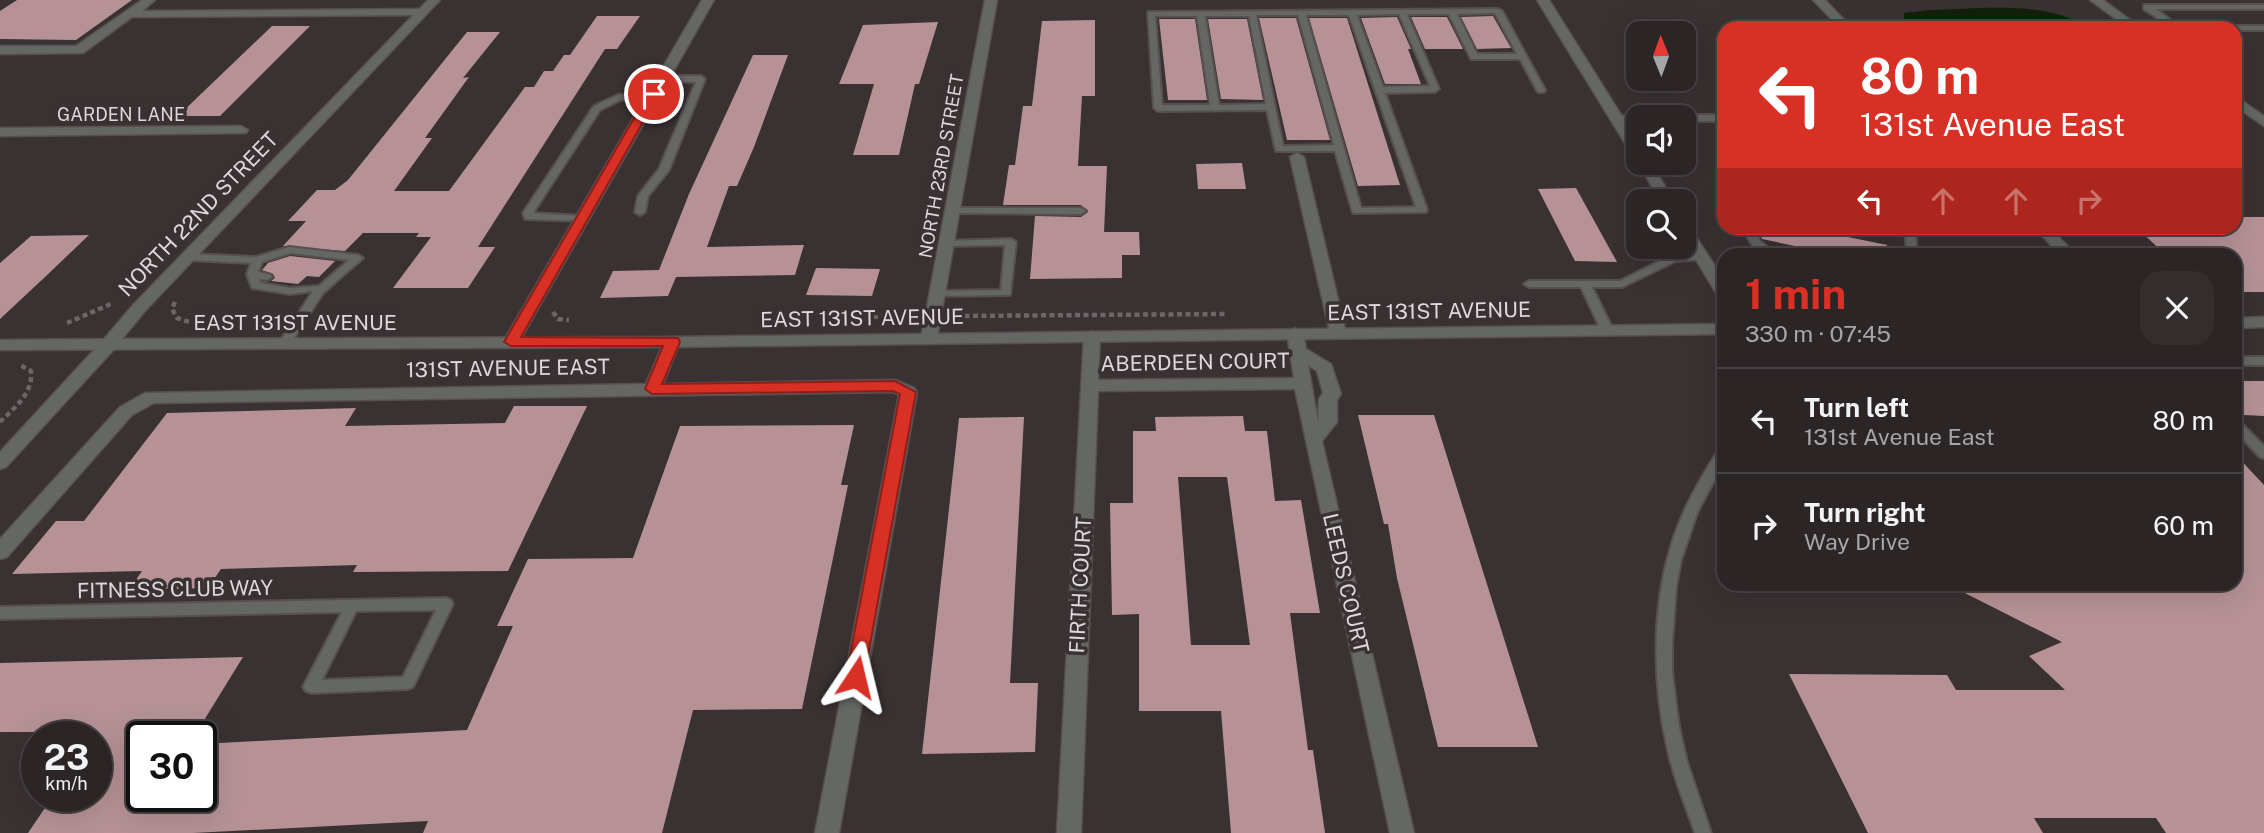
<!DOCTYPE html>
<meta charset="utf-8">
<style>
body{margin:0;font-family:"Public Sans",sans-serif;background:#332d2e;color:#f1f3f6;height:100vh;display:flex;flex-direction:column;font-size:26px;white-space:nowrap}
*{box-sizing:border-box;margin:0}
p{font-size:23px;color:#a6a5a7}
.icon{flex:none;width:38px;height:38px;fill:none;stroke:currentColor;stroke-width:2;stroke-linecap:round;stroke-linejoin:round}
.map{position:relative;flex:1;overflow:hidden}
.details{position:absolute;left:1717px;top:248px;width:525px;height:343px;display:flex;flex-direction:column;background:#2b2526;border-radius:21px;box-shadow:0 7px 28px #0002,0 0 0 2px #474243}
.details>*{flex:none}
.hud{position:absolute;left:1717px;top:21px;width:525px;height:214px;border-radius:21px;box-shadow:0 7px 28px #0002,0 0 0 2px #474243;background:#d93025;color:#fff;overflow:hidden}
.needle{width:46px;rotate:359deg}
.tools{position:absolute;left:1626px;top:21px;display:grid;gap:14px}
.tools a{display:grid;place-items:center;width:70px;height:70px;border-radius:14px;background:#2b2526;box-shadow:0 7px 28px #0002,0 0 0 2px #474243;font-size:35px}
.speed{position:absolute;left:21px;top:721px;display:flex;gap:14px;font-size:35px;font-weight:700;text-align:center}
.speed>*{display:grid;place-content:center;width:91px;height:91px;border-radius:50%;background:#2b2526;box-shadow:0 7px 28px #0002,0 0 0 2px #474243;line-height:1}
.speed small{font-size:18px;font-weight:400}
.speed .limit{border:4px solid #111;border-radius:10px;background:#fff;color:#111}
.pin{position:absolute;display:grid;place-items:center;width:60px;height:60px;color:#fff;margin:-30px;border:4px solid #fff;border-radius:50%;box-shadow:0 2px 7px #0007}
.me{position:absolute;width:77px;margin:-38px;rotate:10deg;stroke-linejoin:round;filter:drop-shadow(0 0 5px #0008)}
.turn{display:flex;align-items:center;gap:24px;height:147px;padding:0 28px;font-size:32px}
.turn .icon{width:91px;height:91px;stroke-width:2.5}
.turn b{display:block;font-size:49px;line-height:60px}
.lanes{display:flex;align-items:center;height:66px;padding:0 28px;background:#0003;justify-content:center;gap:35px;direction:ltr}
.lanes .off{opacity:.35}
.round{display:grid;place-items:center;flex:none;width:74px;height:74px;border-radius:21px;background:#332d2e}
.overview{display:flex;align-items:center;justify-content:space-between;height:119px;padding:0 28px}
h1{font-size:42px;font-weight:700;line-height:52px;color:#d93025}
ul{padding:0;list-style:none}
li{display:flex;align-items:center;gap:21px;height:105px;padding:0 28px;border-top:2px solid #474243}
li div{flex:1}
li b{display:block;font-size:26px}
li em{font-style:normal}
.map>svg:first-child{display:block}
</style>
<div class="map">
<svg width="2264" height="833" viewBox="0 0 2264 833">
<rect width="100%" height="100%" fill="#393132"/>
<!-- water -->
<path fill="#13210b" d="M 1931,10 C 1980,9 2047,0 2088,28 L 1908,28 L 1904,24 L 1904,13 Z"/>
<!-- building -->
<g fill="#b69297" fill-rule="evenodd">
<path d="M 17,0 L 132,0 L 76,40 L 0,39 L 0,11 Z"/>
<path d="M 597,16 L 640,16 L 617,49 L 605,49 L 478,247 L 495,247 L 468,288 L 393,288 L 431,237 L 416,237 L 419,233 L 363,233 L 345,251 L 283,246 L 306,221 L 288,221 L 317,190 L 335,190 L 348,180 L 467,32 L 500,32 L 463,78 L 469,77 L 425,138 L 432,138 L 394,191 L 449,191 L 525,87 L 534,87 L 544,71 L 553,71 L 564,55 L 570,55 Z"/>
<path d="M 1493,16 L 1511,48 L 1477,49 L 1461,17 Z"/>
<path d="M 1397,17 L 1411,49 L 1408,49 L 1421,84 L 1385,84 L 1361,18 Z"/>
<path d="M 1411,17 L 1447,17 L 1463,49 L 1425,49 Z"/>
<path d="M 1259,18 L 1296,18 L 1330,140 L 1287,140 Z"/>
<path d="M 1309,18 L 1347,18 L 1400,185 L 1358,186 Z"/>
<path d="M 1159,19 L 1195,19 L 1207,100 L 1168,100 Z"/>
<path d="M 1208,19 L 1247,19 L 1263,100 L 1221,99 Z"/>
<path d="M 1095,20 L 1095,96 L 1082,96 L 1078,166 L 1107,166 L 1104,232 L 1139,232 L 1140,255 L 1122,255 L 1122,278 L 1030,279 L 1035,216 L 1081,217 L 1088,212 L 1081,205 L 1003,205 L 1009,165 L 1015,165 L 1023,106 L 1032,106 L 1042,21 Z"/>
<path d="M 938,22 L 919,84 L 915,84 L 899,155 L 853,155 L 874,84 L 839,84 L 863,25 Z"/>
<path d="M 272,26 L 310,26 L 220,116 L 178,116 Z"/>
<path d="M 753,55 L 788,55 L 754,147 L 737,186 L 729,186 L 707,247 L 804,245 L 795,275 L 676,277 L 668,296 L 600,298 L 613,271 L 659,270 L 689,194 Z"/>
<path d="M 1242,163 L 1246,189 L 1198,189 L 1196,164 Z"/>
<path d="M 1576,188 L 1617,262 L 1575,261 L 1538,189 Z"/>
<path d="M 2235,217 L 2264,217 L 2264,292 L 2235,292 L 2235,256 L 2167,256 L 2137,228 L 2235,228 Z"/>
<path d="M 1758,228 L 1843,228 L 1843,236 L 1887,245 L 1886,256 L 1818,256 L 1818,251 L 1762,239 Z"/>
<path d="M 89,235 L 45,277 L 0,319 L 0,263 L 31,236 Z"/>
<path d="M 290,256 L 335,261 L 319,277 L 307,276 L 298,284 L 271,281 L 275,278 L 273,274 L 262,270 L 268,263 Z"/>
<path d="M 816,268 L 880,269 L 872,296 L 806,295 Z"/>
<path d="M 2235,381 L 2264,381 L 2264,416 L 2244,415 L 2235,406 Z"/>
<path d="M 514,406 L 587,406 L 508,571 L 353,572 L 357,565 L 221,569 L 208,588 L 129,590 L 142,571 L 12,574 L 56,521 L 84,521 L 167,413 L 356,408 L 345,426 L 505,423 Z"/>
<path d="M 1358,415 L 1434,415 L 1538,747 L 1438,747 L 1397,578 L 1388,524 L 1384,524 Z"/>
<path d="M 1243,416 L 1245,431 L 1267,431 L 1275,501 L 1301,500 L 1320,613 L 1290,613 L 1308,750 L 1313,750 L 1325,833 L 1231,833 L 1221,711 L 1139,711 L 1139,614 L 1112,615 L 1110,503 L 1133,503 L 1133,431 L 1156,431 L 1155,417 ZM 1178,477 L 1227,477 L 1250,645 L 1191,645 Z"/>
<path d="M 1024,417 L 1010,683 L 1038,683 L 1035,752 L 922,754 L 959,418 Z"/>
<path d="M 854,425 L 841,485 L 848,485 L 802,709 L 693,710 L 662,833 L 423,833 L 428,821 L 193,833 L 28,833 L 53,796 L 96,796 L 96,732 L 0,732 L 0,663 L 243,657 L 198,730 L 142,730 L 142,796 L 201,796 L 201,744 L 467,730 L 513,626 L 497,626 L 528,559 L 633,558 L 680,426 Z"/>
<path d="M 2235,454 L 2264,485 L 2264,833 L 2166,833 L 2156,818 L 2034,818 L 2043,833 L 1868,833 L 1789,674 L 1947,675 L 1956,690 L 2065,690 L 2029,656 L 2062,642 L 1947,584 L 2235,584 Z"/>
</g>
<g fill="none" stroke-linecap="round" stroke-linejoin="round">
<defs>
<g id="service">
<path d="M 2144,5 L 2264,5 L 2264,9 L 2156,9 L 2181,28 L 2172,28 L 2144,9 Z"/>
<path d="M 1498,9 L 1502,11 L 1545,90 L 1544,92 L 1538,92 L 1520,59 L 1471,59 L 1449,14 L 1407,14 L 1439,89 L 1435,92 L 1385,93 L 1427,210 L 1426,212 L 1353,213 L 1335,151 L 1276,151 L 1267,110 L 1158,111 L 1154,108 L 1148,12 ZM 1495,13 L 1517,54 L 1477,54 L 1457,14 ZM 1399,14 L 1430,86 L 1383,87 L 1357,15 ZM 1256,15 L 1298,15 L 1334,145 L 1283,146 ZM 1306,15 L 1349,15 L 1416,207 L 1361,208 ZM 1155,16 L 1197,16 L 1210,105 L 1162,105 ZM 1205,16 L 1249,16 L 1266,104 L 1219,105 Z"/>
<path d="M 1844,24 L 1847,24 L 1847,28 L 1772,28 L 1776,26 Z"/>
<path d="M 2232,26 L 2264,26 L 2264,30 L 2235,30 L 2235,28 L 2231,28 Z"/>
<path d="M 662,76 L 701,76 L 705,79 L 669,170 L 648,196 L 645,212 L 640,215 L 635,212 L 638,196 L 659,169 L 696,82 L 659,81 L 658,79 Z"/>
<path d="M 654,92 L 657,93 L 657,97 L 620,100 L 600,110 L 533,213 L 582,216 L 586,217 L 586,221 L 525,219 L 523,213 L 594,106 L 618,95 Z"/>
<path d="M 1638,115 L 1642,117 L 1638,117 L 1638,121 L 1617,122 L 1612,119 L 1617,116 Z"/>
<path d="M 1684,115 L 1724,115 L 1724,121 L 1684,121 L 1684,117 L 1680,117 Z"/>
<path d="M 952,208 L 1081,208 L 1086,211 L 1081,214 L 948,213 L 948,209 Z"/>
<path d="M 1742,228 L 1752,228 L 1760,241 L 1778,256 C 1756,256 1752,245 1742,228 Z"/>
<path d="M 1905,228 L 1915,228 L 1917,256 L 1907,256 Z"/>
<path d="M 1011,239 L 1016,242 L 1010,295 L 933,296 L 932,294 L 937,291 L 1001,290 L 1005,245 L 946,246 L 942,245 L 942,241 Z"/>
<path d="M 289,247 L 358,255 L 363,258 L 323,293 L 289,346 L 285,347 L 279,343 L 313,291 L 290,294 L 252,288 L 247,274 L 251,263 L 188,260 L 183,257 L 188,254 L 256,257 ZM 290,253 L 349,260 L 319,286 L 290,288 L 261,283 L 259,279 L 267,280 L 272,277 L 271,275 L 258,272 L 262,262 Z"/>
<path d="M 1701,254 L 1705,255 L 1706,257 L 1705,259 L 1676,261 L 1622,287 L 1592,287 L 1613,330 L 1607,333 L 1601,330 L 1581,287 L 1529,287 L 1524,284 L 1529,281 L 1620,281 L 1670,256 Z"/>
<rect x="2235" y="357" width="29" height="8"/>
<path d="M 2235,420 L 2239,421 L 2264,446 L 2264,458 L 2260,457 L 2235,431 Z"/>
<path d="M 1724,447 L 1724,462 L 1697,513 L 1681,560 L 1676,587 L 1672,643 L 1672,672 L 1679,727 L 1687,762 L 1711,833 L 1695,833 C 1686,806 1674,779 1668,751 C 1652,682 1651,602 1675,534 C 1686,503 1702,475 1720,448 Z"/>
<path d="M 446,598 L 451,600 L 453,604 L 413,687 L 408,689 L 311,693 L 306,691 L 303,687 L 342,612 L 0,619 L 0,607 ZM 436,610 L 403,677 L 322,680 L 356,611 Z"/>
</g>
<g id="minor">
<path d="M 142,0 L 155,0 L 142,11 L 423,9 L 429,12 L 423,15 L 132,17 L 83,53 L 0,54 L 0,46 L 76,46 Z"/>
<path d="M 702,0 L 714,0 L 519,342 L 511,347 L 505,346 L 503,342 Z"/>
<path d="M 985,0 L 997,0 L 937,338 L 929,343 L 921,338 Z"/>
<path d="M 1537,0 L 1549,0 L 1638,142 L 1638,157 L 1631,153 Z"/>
<path d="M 1813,0 L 1825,0 L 1852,28 L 1840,28 Z"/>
<path d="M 2090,0 L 2103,0 L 2141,28 L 2128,28 Z"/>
<path d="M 2235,96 L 2264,116 L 2264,126 L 2235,106 Z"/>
<path d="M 241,126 L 248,130 L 246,133 L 0,136 L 0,128 Z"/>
<path d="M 1297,153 L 1304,157 L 1346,333 L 1338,338 L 1330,333 L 1290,157 Z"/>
<path d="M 1638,162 L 1651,163 L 1674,201 L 1660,201 Z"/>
<path d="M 1684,225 L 1689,226 L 1724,280 L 1724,298 L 1718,296 L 1684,240 Z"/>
<path d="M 2035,228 L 2050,228 L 2077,256 L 2061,256 Z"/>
<path d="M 1295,328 L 1303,333 L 1306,349 L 1331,364 L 1341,394 L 1337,400 L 1337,422 L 1322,441 L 1414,833 L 1390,833 L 1295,389 L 1098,391 L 1081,833 L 1057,833 L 1084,336 L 1092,331 L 1100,336 L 1098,380 L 1294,378 L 1287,333 ZM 1308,365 L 1317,371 L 1323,393 L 1319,399 L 1318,422 Z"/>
<path d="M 672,337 L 680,342 L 663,384 L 895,380 L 914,388 L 917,392 L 839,833 L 815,833 L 899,395 L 893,392 L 154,403 L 132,415 L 7,557 L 0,559 L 0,539 L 120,407 L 145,393 L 646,384 L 664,342 Z"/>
<path d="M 110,338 L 118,343 L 116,347 L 6,467 L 0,469 L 0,452 L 104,339 Z"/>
</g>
<g id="tertiary">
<path d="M 428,0 L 440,0 L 145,311 L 122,339 L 672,337 L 1724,324 L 1724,334 L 672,347 L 0,350 L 0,340 L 104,339 L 133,305 Z"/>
<path d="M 2264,317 L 2264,327 L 2235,328 L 2235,318 Z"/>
</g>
</defs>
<!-- service casing -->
<use href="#service" stroke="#574f50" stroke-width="4"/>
<!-- minor casing -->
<use href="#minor" stroke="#574f50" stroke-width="3"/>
<!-- tertiary casing -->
<use href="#tertiary" stroke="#574f50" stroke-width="3"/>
<!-- path -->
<g stroke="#6d6667" stroke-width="4.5" stroke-dasharray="5 3.5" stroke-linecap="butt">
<path d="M 175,302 L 172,309 L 177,318 L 192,323"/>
<path d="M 553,312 L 558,319 L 569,320"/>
<path d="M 956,316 L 1227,314"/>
<path d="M 822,319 L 911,315"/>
<path d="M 67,323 L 113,303"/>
<path d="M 0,422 C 15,407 33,394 31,371 L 20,365"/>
</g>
<!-- service -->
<use href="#service" fill="#656764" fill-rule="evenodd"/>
<!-- minor -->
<use href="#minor" fill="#656764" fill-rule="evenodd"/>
<!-- tertiary -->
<use href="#tertiary" fill="#656764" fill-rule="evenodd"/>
</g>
<!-- route -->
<path fill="#d93025" stroke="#8d1f18" stroke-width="2" d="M 654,91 L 659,94 L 521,337 L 678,338 L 680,342 L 662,384 L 895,381 L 916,392 L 863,683 L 849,683 L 846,677 L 900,394 L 893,391 L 652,394 L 645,389 L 663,346 L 511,346 L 504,342 L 648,94 Z"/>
<g text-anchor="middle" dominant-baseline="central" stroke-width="7" stroke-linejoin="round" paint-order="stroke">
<!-- far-street labels -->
<g font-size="18" fill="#ddd8d9" stroke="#393132">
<text x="121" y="114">GARDEN LANE</text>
<text transform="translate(941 166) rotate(-80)">NORTH 23RD STREET</text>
</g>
<!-- street labels -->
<g font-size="21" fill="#ddd8d9" stroke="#393132">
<text transform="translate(198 214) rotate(-46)">NORTH 22ND STREET</text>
<text transform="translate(1429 311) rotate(-1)">EAST 131ST AVENUE</text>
<text transform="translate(862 318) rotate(-1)">EAST 131ST AVENUE</text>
<text x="295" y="322">EAST 131ST AVENUE</text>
<text transform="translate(1195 362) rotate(-1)">ABERDEEN COURT</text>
<text transform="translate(508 368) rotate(-1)">131ST AVENUE EAST</text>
<text transform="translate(1346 583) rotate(77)">LEEDS COURT</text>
<text transform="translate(1080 585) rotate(-87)">FIRTH COURT</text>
<text transform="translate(175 589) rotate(-1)">FITNESS CLUB WAY</text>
</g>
</g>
</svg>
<div class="tools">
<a><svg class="needle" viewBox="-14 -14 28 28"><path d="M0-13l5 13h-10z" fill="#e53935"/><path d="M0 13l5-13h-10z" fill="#a6a5a7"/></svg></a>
<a><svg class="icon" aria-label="sound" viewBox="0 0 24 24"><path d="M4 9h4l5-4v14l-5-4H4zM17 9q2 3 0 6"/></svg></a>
<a><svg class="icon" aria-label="search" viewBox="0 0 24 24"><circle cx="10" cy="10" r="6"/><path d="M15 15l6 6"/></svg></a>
</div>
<div class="speed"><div>23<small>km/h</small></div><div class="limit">30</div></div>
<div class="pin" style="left:654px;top:94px;background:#d93025"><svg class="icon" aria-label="arrive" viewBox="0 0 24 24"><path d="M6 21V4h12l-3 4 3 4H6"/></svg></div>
<svg class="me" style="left:856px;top:677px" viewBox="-20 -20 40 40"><path d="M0-17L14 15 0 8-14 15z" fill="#d93025" stroke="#fff" stroke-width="4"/></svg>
<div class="hud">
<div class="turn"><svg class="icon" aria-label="left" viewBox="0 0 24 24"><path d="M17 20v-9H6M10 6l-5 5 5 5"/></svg><div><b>80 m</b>131st Avenue East</div></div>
<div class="lanes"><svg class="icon" aria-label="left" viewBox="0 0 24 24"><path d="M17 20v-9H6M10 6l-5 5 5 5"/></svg><svg class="icon off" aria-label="ahead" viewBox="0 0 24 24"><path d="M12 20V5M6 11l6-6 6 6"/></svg><svg class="icon off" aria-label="ahead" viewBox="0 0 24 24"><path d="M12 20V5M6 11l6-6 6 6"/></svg><svg class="icon off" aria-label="right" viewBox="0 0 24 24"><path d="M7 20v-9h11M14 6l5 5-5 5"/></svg></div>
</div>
<section class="details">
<div class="overview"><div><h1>1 min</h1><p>330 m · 07:45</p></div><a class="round"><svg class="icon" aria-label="close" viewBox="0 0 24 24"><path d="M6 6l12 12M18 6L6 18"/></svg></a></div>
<ul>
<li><svg class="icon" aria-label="left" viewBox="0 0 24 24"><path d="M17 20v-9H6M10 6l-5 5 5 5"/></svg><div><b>Turn left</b><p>131st Avenue East</p></div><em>80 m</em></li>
<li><svg class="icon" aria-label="right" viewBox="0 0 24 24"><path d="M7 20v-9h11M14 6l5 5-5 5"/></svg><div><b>Turn right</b><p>Way Drive</p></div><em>60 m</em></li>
</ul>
</section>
</div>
